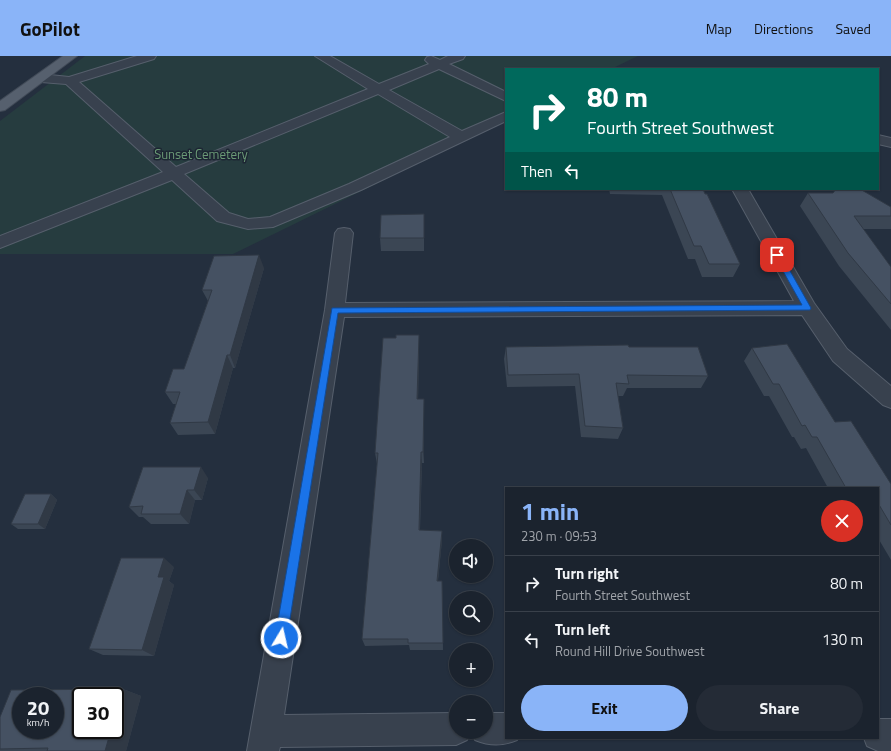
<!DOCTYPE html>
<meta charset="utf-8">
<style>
body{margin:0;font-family:"Titillium Web",sans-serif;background:#242b36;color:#f1f3f6;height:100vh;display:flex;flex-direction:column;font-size:15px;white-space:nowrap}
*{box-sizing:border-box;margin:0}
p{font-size:13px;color:#a0a4aa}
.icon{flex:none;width:22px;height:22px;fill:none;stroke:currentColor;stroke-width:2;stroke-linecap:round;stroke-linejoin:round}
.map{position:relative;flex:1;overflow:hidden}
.sheet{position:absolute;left:505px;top:431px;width:374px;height:252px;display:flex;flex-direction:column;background:#1b232e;border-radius:0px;box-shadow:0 1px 3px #0004,0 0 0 1px #39404a}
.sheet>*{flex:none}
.hud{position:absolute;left:505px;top:12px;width:374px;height:122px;border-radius:0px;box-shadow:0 1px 3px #0004,0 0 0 1px #39404a;background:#00695c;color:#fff;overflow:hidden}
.controls{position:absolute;left:449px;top:483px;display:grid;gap:8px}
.controls a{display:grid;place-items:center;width:44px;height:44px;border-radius:50%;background:#1b232e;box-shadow:0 1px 3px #0004,0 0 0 1px #39404a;font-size:20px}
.speed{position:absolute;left:12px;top:631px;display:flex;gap:8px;font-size:20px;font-weight:700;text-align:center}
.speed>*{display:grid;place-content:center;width:52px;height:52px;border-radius:50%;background:#1b232e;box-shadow:0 1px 3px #0004,0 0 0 1px #39404a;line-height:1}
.speed small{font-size:10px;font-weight:400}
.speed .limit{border:2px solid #111;border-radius:6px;background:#fff;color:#111}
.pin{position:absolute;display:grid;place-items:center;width:34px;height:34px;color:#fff;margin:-17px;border-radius:8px;box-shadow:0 2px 6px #0006}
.me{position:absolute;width:44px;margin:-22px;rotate:9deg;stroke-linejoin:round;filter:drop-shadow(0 0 3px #0008)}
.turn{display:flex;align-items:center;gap:14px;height:84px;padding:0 16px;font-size:18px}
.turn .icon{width:52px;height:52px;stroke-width:2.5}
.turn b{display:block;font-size:28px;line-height:34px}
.then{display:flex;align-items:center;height:38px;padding:0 16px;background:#0003;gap:8px;font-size:15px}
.round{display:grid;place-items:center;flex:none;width:42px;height:42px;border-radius:21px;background:#242b36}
.head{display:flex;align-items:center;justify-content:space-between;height:68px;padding:0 16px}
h1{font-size:24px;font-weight:700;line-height:30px;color:#8ab4f8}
.cta{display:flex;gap:8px;margin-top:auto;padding:8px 16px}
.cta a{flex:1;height:46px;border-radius:24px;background:#8ab4f8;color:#111;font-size:16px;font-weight:700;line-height:46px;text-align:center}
.cta a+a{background:#242b36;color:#f1f3f6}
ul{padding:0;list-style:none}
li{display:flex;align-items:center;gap:12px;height:56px;padding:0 16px;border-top:1px solid #39404a}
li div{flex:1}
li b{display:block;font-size:15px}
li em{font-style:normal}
header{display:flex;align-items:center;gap:24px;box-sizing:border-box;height:56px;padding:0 20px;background:#8ab4f8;color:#111}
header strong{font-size:19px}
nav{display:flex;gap:22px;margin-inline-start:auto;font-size:14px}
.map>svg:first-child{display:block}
</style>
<header>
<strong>GoPilot</strong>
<nav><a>Map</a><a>Directions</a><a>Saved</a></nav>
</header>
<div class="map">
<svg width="891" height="695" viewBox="0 0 891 695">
<rect width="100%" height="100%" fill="#242f3e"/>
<!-- green -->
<path fill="#263c3f" d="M 85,0 L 638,0 L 611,13 L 506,13 L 506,64 L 233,198 L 0,198 L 0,65 Z"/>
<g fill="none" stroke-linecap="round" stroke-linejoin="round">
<defs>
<g id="minor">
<path d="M 137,0 L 156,0 L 154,3 L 79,26 L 176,111 L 368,33 L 315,0 L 330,0 L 379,28 L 429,8 L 425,4 L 427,1 L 431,0 L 440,4 L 448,0 L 465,0 L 463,3 L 449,8 L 506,36 L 506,45 L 439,13 L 389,34 L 462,75 L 506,56 L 506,65 L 361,134 L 273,171 L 248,173 L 217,165 L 172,124 L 0,192 L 0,180 L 163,116 L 66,28 L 41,26 L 35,22 L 41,18 L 69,21 ZM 378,38 L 450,81 L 349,128 L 270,161 L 248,163 L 229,157 L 184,118 Z"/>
<path d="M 878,79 L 891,82 L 891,91 L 878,88 Z"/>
<path d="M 732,133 L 748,133 L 814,247 L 847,293 L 891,330 L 891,352 L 883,349 L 833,305 L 802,259 L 344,261 L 284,659 L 456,657 L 456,676 L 470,676 L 467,684 L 456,689 L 280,691 L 279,695 L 247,695 L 325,254 L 335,177 L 338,173 L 344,172 L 350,173 L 353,177 L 345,247 L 794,245 Z"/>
<path d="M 486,657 L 506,657 L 506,682 L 518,682 L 517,684 C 502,690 490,690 475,684 L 472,676 L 486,676 Z"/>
<path d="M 878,663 L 891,663 L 891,695 L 878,695 L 867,690 L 864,682 L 878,682 Z"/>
</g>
<path id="major" d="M 63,0 L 77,0 L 5,54 L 0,55 L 0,45 Z"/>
</defs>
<!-- minor casing -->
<use href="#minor" stroke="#565f6c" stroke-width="2"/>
<!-- major casing -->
<use href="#major" stroke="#414a57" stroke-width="2"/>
<!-- minor -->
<use href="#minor" fill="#38414e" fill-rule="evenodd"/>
<!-- major -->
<use href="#major" fill="#56606e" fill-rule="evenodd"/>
</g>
<!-- wall -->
<g fill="#3b4654">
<path d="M 609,133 L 703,133 L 740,208 L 733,221 L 702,221 L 695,203 L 688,203 L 662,139 L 610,138 Z"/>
<path d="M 808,137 L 891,151 L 891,173 L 863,173 L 891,211 L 891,274 L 839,210 L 800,150 Z"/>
<path d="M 424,158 L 424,195 L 381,195 L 380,182 Z"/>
<path d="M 264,212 L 235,312 L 233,312 L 215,378 L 178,379 L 170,367 L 176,348 L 173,348 L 165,336 L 184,313 L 208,245 L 202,234 Z"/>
<path d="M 419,279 L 419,292 L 418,343 L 424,355 L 424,407 L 422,407 L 420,474 L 442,475 L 442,484 L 438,525 L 442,525 L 443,594 L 410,594 L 409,589 L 365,590 L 362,583 L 377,408 L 375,397 Z"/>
<path d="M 506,291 L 629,291 L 708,320 L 701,332 L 627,332 L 623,340 L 618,340 L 623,372 L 618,383 L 581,381 L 575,330 L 507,331 L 504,303 Z"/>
<path d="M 752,292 L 835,366 L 891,428 L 891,504 L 878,482 L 878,432 L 828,432 L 806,392 L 801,393 L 794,381 L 792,381 L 769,340 L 764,340 L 744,305 Z"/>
<path d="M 208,422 L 202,444 L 195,444 L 189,468 L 151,468 L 143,461 L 139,461 L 129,451 Z"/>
<path d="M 51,438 L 57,444 L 45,473 L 18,473 L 11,468 Z"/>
<path d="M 174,511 L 169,525 L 174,529 L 154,600 L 103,599 L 89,593 Z"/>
<path d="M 123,633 L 141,640 L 126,695 L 0,695 L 0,661 Z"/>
</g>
<!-- shaded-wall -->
<g fill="#303945">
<path d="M 259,199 L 264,212 L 235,312 L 230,299 Z"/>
<path d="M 419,279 L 419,292 L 418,355 L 417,343 Z"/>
<path d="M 227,299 L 233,312 L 215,378 L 208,366 Z"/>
<path d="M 424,343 L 424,407 L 423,396 Z"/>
<path d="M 421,396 L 422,407 L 419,483 L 419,474 Z"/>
<path d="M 201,411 L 208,422 L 202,444 L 194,434 Z"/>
<path d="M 187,434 L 195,444 L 189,468 L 180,458 Z"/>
<path d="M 51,438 L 57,444 L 45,473 L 38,468 Z"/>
<path d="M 442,475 L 442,484 L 437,533 L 437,525 Z"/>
<path d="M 164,502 L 174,511 L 169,525 L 174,529 L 154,600 L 142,594 L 158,521 Z"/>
<path d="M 123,633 L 141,640 L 126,695 L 105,695 L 111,674 L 115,674 L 115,659 Z"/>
</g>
<!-- building -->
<g fill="#455162" stroke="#303945" fill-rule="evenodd">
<path d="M 670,133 L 703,133 L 705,138 L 707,138 L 740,208 L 709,208 L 701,190 L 694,190 Z"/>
<path d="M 836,133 L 860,133 L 891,151 L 891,160 L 854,160 L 891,211 L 891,248 L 848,197 L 808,137 L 833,137 Z"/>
<path d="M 424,158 L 424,182 L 380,182 L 381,159 Z"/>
<path d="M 259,199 L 230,299 L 227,299 L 208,366 L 170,367 L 180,336 L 165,336 L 173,313 L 184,313 L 212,234 L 202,234 L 214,200 Z"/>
<path d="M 396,279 L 419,279 L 417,343 L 424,343 L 423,396 L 421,396 L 419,474 L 442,475 L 437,525 L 442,525 L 443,587 L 408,587 L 408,583 L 362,583 L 378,397 L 375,397 L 383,282 L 396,282 Z"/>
<path d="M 787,288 L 835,366 L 851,365 L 891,428 L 891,469 L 878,447 L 878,432 L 846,432 L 817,381 L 812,381 L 805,369 L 802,370 L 779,328 L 773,328 L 752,292 Z"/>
<path d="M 628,289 L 629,291 L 698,291 L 708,320 L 627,319 L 629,328 L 616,327 L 623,372 L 585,370 L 579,318 L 508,319 L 506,291 Z"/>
<path d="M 143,411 L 201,411 L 194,434 L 187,434 L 180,458 L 141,458 L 143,450 L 129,451 Z"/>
<path d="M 25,438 L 51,438 L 38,468 L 11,468 Z"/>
<path d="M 121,502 L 164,502 L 158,521 L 164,521 L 142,594 L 89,593 Z"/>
<path d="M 123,633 L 115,659 L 115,640 L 81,640 L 81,674 L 111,674 L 105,695 L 47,695 L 48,692 L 0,693 L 0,661 L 11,634 ZM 21,640 L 55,640 L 55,674 L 21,674 Z"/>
</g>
<!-- route -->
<path fill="#1a73e8" stroke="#114b97" d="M 775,197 L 781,199 L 811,252 L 810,254 L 338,257 L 287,582 L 285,586 L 281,588 L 277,586 L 275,582 L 332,252 L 802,249 L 774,199 Z"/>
<g text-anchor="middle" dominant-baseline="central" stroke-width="3" stroke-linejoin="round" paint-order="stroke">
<!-- far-park labels -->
<g font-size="13" fill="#6b9a76" stroke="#1d2633">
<text x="201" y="98">Sunset Cemetery</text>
</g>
</g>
</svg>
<div class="controls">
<a><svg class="icon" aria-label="sound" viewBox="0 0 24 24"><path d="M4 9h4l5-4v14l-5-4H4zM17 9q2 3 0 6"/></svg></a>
<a><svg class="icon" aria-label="search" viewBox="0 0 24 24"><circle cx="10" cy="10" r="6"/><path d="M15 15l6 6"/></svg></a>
<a>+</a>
<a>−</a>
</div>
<div class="speed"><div>20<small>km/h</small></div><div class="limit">30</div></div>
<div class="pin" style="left:777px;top:199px;background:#d93025"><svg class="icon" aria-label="arrive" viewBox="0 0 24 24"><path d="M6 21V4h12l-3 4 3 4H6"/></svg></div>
<svg class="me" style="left:281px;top:582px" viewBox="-20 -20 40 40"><circle r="17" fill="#1a73e8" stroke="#fff" stroke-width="3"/><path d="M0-11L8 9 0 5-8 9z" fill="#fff"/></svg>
<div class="hud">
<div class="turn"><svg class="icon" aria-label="right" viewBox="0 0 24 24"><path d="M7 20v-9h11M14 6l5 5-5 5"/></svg><div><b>80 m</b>Fourth Street Southwest</div></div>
<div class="then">Then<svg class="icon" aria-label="left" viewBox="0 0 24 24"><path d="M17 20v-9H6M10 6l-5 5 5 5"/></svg></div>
</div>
<section class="sheet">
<div class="head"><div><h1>1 min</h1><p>230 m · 09:53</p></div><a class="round" style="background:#d93025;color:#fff"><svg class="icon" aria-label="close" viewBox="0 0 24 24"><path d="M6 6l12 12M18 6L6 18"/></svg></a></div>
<ul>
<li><svg class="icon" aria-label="right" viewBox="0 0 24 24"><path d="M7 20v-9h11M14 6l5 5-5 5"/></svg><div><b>Turn right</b><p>Fourth Street Southwest</p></div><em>80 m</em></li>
<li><svg class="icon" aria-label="left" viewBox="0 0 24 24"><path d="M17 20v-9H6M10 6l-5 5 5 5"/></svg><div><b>Turn left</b><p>Round Hill Drive Southwest</p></div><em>130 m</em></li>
</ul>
<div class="cta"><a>Exit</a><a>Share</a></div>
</section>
</div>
